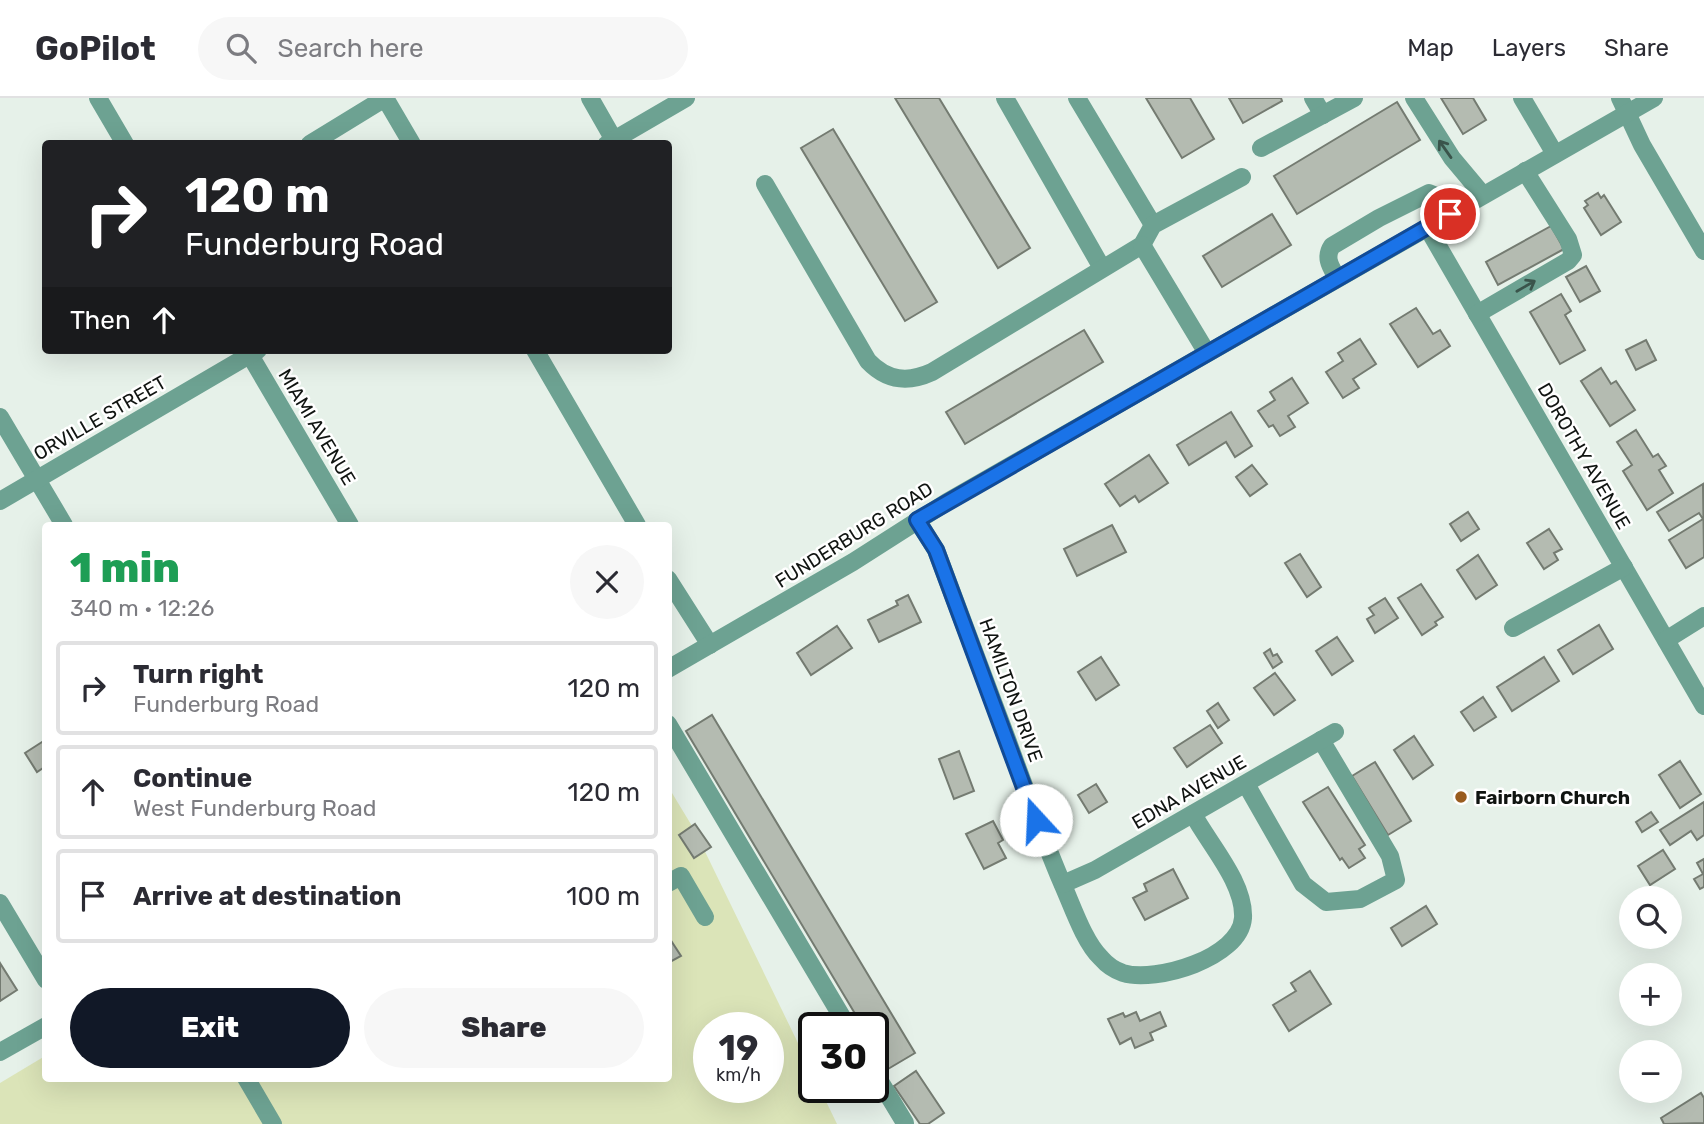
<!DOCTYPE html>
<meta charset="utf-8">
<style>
body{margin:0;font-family:Rubik,sans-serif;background:#f7f7f7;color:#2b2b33;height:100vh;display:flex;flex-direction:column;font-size:26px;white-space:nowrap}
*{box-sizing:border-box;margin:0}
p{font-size:23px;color:#7c7c81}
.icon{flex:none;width:38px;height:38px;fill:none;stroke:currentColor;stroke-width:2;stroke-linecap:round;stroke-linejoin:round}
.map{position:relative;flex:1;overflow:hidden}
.panel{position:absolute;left:42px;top:424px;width:630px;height:560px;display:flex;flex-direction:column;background:#fff;border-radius:7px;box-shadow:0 7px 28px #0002}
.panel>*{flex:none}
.top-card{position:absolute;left:42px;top:42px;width:630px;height:214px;border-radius:7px;box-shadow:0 7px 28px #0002;background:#202124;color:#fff;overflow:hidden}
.buttons{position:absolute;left:1619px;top:788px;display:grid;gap:14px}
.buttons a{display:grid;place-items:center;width:63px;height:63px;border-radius:50%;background:#fff;box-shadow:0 7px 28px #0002;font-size:35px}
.speed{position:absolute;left:693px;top:914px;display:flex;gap:14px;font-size:35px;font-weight:700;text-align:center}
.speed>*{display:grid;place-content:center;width:91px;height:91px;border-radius:50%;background:#fff;box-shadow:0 7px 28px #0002;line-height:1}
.speed small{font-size:18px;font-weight:400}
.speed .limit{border:4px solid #111;border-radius:10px;background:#fff;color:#111}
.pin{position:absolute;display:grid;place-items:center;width:60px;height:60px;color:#fff;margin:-30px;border:4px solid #fff;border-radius:50%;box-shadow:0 2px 7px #0007}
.me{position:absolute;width:77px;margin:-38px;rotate:340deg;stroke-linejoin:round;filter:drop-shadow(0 0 5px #0008)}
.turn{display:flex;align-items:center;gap:24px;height:147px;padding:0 28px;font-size:32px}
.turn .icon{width:91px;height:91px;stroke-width:2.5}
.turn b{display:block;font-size:49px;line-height:60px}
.then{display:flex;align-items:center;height:66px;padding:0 28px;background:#0003;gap:14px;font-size:26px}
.round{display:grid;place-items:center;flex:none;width:74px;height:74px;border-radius:37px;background:#f7f7f7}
.summary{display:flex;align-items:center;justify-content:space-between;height:119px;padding:0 28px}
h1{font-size:42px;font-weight:800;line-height:52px;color:#1e9e55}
.primary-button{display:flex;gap:14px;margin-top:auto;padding:14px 28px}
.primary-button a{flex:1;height:80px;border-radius:42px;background:#111827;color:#fff;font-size:28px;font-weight:800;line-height:80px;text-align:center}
.primary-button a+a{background:#f7f7f7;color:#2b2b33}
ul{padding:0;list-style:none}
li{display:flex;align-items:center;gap:21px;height:94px;margin:0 14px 10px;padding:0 14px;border:4px solid #e1e1e2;border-radius:7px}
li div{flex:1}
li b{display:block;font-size:26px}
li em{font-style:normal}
header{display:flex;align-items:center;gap:42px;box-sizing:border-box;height:98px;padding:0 35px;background:#fff;border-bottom:2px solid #e1e1e2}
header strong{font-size:33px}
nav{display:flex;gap:38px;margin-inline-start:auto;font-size:24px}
.search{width:490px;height:63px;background:#f7f7f7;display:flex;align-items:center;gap:18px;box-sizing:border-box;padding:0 24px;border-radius:38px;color:#7c7c81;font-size:26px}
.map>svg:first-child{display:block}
</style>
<header>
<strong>GoPilot</strong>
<div class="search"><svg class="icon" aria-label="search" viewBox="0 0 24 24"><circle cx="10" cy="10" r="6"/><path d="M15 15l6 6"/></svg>Search here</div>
<nav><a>Map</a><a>Layers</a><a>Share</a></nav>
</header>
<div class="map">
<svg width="1704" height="1026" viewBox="0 0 1704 1026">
<rect width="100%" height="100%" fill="#e6f1e9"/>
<!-- green -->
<path fill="#dbe4b8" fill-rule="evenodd" d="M 669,690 L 695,733 L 814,978 L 814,989 L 819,989 L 837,1026 L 0,1026 L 0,985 L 45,958 L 46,980 L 668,980 ZM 709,929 L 768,929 L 768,989 L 709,989 Z"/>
<!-- building -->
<g fill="#b4bbb1" stroke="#747b71" stroke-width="2">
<path d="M 895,0 L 939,0 L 1030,150 L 998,170 Z"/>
<path d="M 1146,0 L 1190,0 L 1214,41 L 1182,60 Z"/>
<path d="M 1229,0 L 1281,0 L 1282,3 L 1243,25 Z"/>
<path d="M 1441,0 L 1473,0 L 1486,22 L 1463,36 Z"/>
<path d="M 1397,4 L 1420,42 L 1297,116 L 1274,78 Z"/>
<path d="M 833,31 L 937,204 L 905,223 L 801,50 Z"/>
<path d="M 1598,95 L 1601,100 L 1604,97 L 1621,124 L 1601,137 L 1584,110 L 1588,107 L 1585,103 Z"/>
<path d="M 1272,116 L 1291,147 L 1222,189 L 1203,158 Z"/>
<path d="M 1551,128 L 1564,151 L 1498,187 L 1486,164 Z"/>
<path d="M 1586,168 L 1600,193 L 1580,204 L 1566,179 Z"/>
<path d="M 1561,196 L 1571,213 L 1565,217 L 1585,252 L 1560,266 L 1530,214 Z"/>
<path d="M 1416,210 L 1433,236 L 1440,232 L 1450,248 L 1418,269 L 1390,226 Z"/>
<path d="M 1084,232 L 1103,264 L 965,346 L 946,314 Z"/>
<path d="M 1360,241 L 1376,266 L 1353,281 L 1359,290 L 1343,300 L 1326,274 L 1343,263 L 1338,255 Z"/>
<path d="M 1646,242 L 1656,262 L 1636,272 L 1626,252 Z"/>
<path d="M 1601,270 L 1611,286 L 1616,283 L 1635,312 L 1610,328 L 1581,283 Z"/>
<path d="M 1292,280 L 1308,305 L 1288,318 L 1295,329 L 1280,338 L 1273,327 L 1269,329 L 1258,313 L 1275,302 L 1270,294 Z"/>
<path d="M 1231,314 L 1252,348 L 1235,359 L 1226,344 L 1189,367 L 1177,347 Z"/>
<path d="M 1636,332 L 1653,359 L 1658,356 L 1666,368 L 1659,372 L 1673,395 L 1647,412 L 1623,373 L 1632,367 L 1617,344 Z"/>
<path d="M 1149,357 L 1168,385 L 1139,404 L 1135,398 L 1120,408 L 1105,386 Z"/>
<path d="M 1252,367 L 1267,386 L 1250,398 L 1236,379 Z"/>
<path d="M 1703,386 L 1704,459 L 1686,470 L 1669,442 L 1703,421 L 1699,415 L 1669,433 L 1657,414 Z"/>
<path d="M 1468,414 L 1479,431 L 1461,443 L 1450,426 Z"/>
<path d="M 1112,427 L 1126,454 L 1077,478 L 1064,451 Z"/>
<path d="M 1549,431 L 1562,451 L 1554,455 L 1558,462 L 1544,471 L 1527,445 Z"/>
<path d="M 1300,456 L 1321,489 L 1307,499 L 1285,465 Z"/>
<path d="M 1478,457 L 1497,487 L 1476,501 L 1457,472 Z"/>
<path d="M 1421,486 L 1443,519 L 1435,524 L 1437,527 L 1422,537 L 1398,500 Z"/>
<path d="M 908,497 L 921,524 L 879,544 L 868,522 L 898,507 L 896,503 Z"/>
<path d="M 1385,500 L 1398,520 L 1375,535 L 1367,521 L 1374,517 L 1369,510 Z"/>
<path d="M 1599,527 L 1613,551 L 1573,576 L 1558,552 Z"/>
<path d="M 837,528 L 852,550 L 811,577 L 797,555 Z"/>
<path d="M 1337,539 L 1353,563 L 1332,577 L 1316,553 Z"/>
<path d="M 1270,551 L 1273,558 L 1277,556 L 1282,564 L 1273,570 L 1264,555 Z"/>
<path d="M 1101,559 L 1119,587 L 1096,602 L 1078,574 Z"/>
<path d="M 1544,559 L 1559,583 L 1512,613 L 1497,589 Z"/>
<path d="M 1275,575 L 1295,602 L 1274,617 L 1254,590 Z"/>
<path d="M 1483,599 L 1496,619 L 1474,633 L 1461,614 Z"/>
<path d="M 1218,605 L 1229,622 L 1218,630 L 1207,613 Z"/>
<path d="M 712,617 L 915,955 L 888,971 L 873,946 L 873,929 L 863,929 L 686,633 Z"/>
<path d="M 1210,627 L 1222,645 L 1187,669 L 1174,650 Z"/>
<path d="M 1414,638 L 1433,667 L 1413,681 L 1394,652 Z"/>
<path d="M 42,644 L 46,649 L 46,668 L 37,674 L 25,655 Z"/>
<path d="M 959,653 L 974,693 L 954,701 L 939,661 Z"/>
<path d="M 1680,663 L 1701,696 L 1680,710 L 1659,677 Z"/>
<path d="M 1375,664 L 1411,723 L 1388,737 L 1352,678 Z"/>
<path d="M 1096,686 L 1107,704 L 1089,715 L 1078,697 Z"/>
<path d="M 1328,689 L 1365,747 L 1359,751 L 1365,760 L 1349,770 L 1342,760 L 1340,762 L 1303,704 Z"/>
<path d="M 1704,704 L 1704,737 L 1697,742 L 1691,733 L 1670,747 L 1660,732 Z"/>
<path d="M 1651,714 L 1658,724 L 1642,734 L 1636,724 Z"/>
<path d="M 993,723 L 1003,742 L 998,745 L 1006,760 L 984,771 L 966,736 Z"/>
<path d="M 695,726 L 711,749 L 694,760 L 679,737 Z"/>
<path d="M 1663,752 L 1675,771 L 1650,787 L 1638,768 Z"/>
<path d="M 1704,761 L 1704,789 L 1700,791 L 1694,781 L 1703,776 L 1697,765 Z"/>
<path d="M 1173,771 L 1188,800 L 1145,822 L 1133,800 L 1147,793 L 1144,786 Z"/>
<path d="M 1426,808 L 1437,826 L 1402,848 L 1391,830 Z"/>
<path d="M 668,838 L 681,858 L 668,865 Z"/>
<path d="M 0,865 L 17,892 L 0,903 Z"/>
<path d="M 1310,873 L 1331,906 L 1289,933 L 1273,907 L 1296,893 L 1291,885 Z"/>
<path d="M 1136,914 L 1140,923 L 1160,914 L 1166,928 L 1150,935 L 1153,942 L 1135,950 L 1131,940 L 1120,946 L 1108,921 L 1123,915 L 1125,919 Z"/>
<path d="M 916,973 L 944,1015 L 928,1026 L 920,1026 L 894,988 Z"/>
<path d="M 1701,995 L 1704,1000 L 1704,1025 L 1664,1026 L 1661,1020 Z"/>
</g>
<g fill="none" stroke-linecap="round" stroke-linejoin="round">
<!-- minor -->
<g stroke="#6da292" stroke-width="18">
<path d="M 98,0 L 125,46"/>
<path d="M 590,0 L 614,42"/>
<path d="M 1005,0 L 1102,170"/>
<path d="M 1077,0 L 1153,127"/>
<path d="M 1313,0 L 1323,17"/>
<path d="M 1414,0 L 1452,60 L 1483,97"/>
<path d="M 1522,0 L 1555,56"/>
<path d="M 1620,0 L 1642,47 L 1704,153"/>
<path d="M 310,46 L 385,0 L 412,46"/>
<path d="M 607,46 L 686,0"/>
<path d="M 1261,50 L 1354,0"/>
<path d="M 765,86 L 868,263 C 887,283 908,285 932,274 L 1142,147 L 1153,127 L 1242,79"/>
<path d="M 1427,129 L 1704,608"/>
<path d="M 1142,147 L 1207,255"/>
<path d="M 1337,180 C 1331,169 1324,160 1332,148 L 1379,120 L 1429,95 L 1439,99 L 1450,116"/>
<path d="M 1477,216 L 1568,163 L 1573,157 L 1568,141 L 1525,73"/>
<path d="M 247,252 L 350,427"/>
<path d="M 535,252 L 637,427"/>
<path d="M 0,319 L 64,427"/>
<path d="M 0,403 L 258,252"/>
<path d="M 917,422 L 936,452 C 960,515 983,578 1007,641 C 1025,690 1042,738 1062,785 C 1072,807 1084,844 1101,860 C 1107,867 1114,872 1123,875 C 1156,885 1240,860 1243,820 C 1245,785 1209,746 1193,716"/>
<path d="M 668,481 L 710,547"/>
<path d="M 1513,530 L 1624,469"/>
<path d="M 1666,542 L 1704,518"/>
<path d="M 668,571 L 853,464 L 947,404 L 1654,0"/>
<path d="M 668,626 L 848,929"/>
<path d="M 1246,686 L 1303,786 L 1326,804 L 1360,801 L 1396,782 L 1390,758 L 1321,642"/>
<path d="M 668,785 L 681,778 L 705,819"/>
<path d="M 1063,786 L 1095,772 L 1335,634"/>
<path d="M 0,805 L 46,882"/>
<path d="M 0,954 L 46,928"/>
<path d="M 873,972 L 905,1025"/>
<path d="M 246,980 L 273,1026"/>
</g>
</g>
<!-- one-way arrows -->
<defs><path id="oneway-shaft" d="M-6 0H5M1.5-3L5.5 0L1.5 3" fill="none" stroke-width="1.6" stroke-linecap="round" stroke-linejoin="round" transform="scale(1.75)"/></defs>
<g stroke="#3a544b">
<use href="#oneway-shaft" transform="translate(1445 51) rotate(-125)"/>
<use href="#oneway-shaft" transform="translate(1526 188) rotate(-30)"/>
</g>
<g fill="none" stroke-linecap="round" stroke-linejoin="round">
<defs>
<path id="route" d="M 1036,722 L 936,452 L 917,422 L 1450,116"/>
</defs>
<!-- route casing -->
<use href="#route" stroke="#114b97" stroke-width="18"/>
<!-- route -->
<use href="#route" stroke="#1a73e8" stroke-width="12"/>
</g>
<!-- markers -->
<circle fill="#995c1f" stroke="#fff" stroke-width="2.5" cx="1461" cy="699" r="7"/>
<g text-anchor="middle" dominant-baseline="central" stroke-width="5" stroke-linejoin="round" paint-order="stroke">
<!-- street labels -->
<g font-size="19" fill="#101411" stroke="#fff">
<text transform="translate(100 320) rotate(-30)">ORVILLE STREET</text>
<text transform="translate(317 329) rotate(59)">MIAMI AVENUE</text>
<text transform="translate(1584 358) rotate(60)">DOROTHY AVENUE</text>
<text transform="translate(854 437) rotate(-32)">FUNDERBURG ROAD</text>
<text transform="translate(1011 592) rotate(70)">HAMILTON DRIVE</text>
<text transform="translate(1189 694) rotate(-30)">EDNA AVENUE</text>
</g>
<!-- poi labels -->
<g font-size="19" font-weight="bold" fill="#101411" stroke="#fff" text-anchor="start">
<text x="1475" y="699">Fairborn Church</text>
</g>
</g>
</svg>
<div class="buttons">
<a><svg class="icon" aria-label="search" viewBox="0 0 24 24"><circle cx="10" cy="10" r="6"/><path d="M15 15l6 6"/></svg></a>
<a>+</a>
<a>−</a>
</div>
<div class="speed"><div>19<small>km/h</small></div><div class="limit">30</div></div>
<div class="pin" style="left:1450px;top:116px;background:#d93025"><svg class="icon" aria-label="arrive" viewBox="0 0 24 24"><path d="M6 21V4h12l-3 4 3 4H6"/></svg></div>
<svg class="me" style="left:1036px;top:722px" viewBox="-20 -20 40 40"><circle r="19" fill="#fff"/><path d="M0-13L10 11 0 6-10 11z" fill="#1a73e8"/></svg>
<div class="top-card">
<div class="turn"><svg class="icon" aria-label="right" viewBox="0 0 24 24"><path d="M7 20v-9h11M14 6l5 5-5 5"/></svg><div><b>120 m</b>Funderburg Road</div></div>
<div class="then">Then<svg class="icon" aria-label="ahead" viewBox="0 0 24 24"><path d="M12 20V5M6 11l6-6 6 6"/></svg></div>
</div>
<section class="panel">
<div class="summary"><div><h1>1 min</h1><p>340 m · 12:26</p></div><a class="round"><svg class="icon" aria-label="close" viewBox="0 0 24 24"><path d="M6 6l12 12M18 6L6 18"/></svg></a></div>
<ul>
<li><svg class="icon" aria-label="right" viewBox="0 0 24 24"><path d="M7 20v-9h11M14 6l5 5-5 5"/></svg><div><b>Turn right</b><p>Funderburg Road</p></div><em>120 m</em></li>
<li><svg class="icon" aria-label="ahead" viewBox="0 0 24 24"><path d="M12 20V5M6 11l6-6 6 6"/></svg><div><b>Continue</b><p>West Funderburg Road</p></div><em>120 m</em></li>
<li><svg class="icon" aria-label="arrive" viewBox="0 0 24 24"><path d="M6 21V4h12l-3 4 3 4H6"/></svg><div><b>Arrive at destination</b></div><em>100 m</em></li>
</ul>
<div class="primary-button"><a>Exit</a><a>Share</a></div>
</section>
</div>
